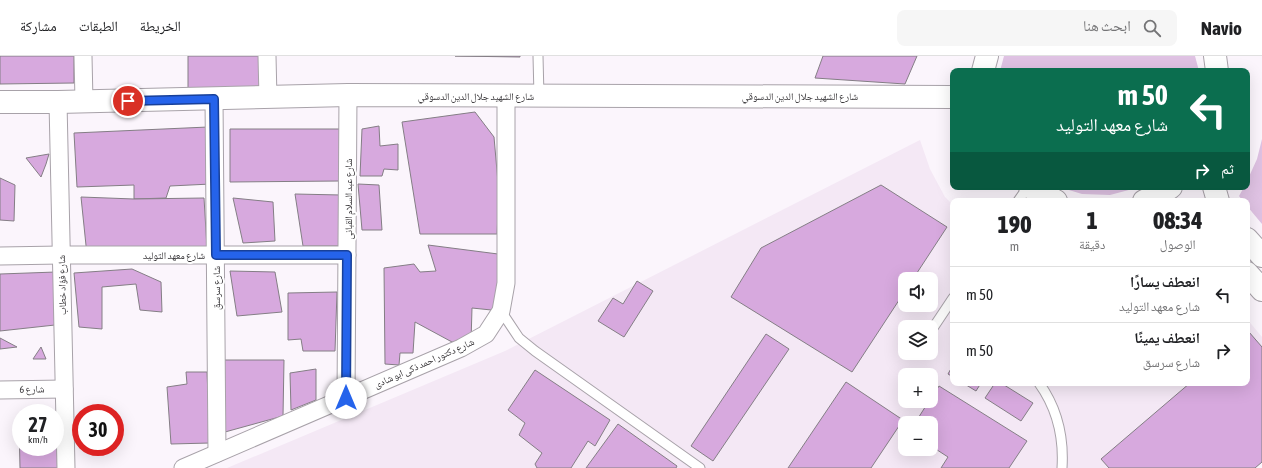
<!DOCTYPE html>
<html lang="ar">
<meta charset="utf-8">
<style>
body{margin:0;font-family:"Asap Condensed","Noto Naskh Arabic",sans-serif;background:#f6f6f6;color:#202124;direction:rtl;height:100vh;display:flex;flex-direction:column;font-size:15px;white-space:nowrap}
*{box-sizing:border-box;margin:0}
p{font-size:13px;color:#757577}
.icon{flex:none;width:22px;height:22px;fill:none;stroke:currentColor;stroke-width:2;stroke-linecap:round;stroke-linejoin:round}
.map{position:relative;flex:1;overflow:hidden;direction:ltr}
.side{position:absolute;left:950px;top:142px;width:300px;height:188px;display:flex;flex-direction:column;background:#fff;border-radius:8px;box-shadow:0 4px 16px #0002;direction:rtl}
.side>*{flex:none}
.banner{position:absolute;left:950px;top:12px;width:300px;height:122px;border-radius:8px;box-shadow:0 4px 16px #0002;direction:rtl;background:#0b6e4f;color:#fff;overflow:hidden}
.tools{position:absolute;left:898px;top:216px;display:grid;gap:8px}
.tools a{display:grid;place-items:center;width:40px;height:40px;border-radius:8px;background:#fff;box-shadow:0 4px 16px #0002;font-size:20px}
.speed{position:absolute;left:12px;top:348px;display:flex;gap:8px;font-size:20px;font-weight:700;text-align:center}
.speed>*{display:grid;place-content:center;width:52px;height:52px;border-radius:50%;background:#fff;box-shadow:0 4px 16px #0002;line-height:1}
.speed small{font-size:10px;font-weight:400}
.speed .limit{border:6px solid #d22;background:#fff;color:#111}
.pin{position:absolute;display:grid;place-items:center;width:34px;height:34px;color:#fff;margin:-17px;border:2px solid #fff;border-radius:50%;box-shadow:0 1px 4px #0007}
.me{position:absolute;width:44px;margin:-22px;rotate:0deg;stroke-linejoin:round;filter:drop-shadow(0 0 3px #0008)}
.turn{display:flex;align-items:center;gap:14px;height:84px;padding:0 16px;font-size:18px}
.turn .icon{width:52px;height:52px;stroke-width:2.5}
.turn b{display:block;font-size:28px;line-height:34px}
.then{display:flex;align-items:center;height:38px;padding:0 16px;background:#0003;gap:8px;font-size:15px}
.eta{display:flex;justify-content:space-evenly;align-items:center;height:68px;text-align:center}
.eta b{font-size:24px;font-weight:800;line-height:28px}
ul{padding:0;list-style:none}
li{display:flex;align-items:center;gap:12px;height:56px;padding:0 16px;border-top:1px solid #e0e0e0}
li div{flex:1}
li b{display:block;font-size:15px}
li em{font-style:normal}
header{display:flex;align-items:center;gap:24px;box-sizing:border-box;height:56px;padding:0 20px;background:#fff;border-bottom:1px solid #e0e0e0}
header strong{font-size:19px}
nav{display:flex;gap:22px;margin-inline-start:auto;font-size:14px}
.search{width:280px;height:36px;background:#f6f6f6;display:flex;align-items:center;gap:10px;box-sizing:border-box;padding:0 14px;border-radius:8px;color:#757577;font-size:15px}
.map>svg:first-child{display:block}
</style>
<header>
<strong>Navio</strong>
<div class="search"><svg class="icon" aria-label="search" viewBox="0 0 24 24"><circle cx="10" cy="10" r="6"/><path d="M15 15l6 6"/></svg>ابحث هنا</div>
<nav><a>الخريطة</a><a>الطبقات</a><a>مشاركة</a></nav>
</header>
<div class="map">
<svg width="1262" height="412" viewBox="0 0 1262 412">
<rect width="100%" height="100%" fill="#fbf5fc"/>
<!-- built -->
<path fill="#f4e8f5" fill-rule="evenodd" d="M 920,84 L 930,113 L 945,141 L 953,149 L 953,327 L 1247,327 L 1247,263 L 1262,281 L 1262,394 L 1239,412 L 227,412 L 505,295 ZM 905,223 L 931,223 L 931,249 L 905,249 ZM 905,271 L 931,271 L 931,297 L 905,297 ZM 905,319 L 931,319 L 931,345 L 905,345 ZM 905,367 L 931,367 L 931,393 L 905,393 Z"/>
<!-- green -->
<g fill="#dfc2e3">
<path d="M 1004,0 L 1195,0 L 1199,15 L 1000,15 Z"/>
<path d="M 1262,83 L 1262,168 L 1247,150 L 1247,145 L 1243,145 L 1239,140 L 1244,131 L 1247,131 L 1247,125 L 1257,103 Z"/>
<path d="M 1059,131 L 1140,131 L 1110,139 L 1082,138 Z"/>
</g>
<!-- building -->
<g fill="#d7a9de" stroke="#847e85">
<path d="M 0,0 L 74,0 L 74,27 L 0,28 Z"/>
<path d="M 188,0 L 263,0 L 264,33 L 188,34 Z"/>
<path d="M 455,0 L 520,0 L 520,1 Z"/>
<path d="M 823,0 L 917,0 L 905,28 L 815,22 Z"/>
<path d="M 475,56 L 494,81 L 499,138 L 497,178 L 420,178 L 402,66 Z"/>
<path d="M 379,70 L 380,90 L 398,88 L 398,114 L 384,113 L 382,120 L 360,120 L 362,73 Z"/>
<path d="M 208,71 L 211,128 L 170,130 L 166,142 L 134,143 L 134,129 L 77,131 L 74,77 Z"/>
<path d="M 230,73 L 342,73 L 340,125 L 230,126 Z"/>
<path d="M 49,98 L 46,108 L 41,121 L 26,102 Z"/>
<path d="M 0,122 L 15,129 L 14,165 L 0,164 Z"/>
<path d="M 358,128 L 379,129 L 382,174 L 362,174 Z"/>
<path d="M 881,129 L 947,171 L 913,223 L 905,223 L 905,235 L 852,316 L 731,241 L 761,192 Z"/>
<path d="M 295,138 L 341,139 L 342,190 L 303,190 Z"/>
<path d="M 81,141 L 134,143 L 204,142 L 207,192 L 87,199 Z"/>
<path d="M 233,142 L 273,146 L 275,185 L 243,187 Z"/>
<path d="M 428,189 L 498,198 L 501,255 L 472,252 L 471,286 L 452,286 L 415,266 L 413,297 L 400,297 L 399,309 L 385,308 L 384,212 L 414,208 L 420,216 L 436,215 Z"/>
<path d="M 132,213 L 161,226 L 162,256 L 140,254 L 136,228 L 102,231 L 102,273 L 79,271 L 74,217 Z"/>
<path d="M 230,215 L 275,216 L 282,256 L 237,260 Z"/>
<path d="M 56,216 L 55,269 L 0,275 L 0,218 Z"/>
<path d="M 637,225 L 653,235 L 624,281 L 598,265 L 613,242 L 623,248 Z"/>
<path d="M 337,236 L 335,295 L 303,295 L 301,283 L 288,284 L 288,237 Z"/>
<path d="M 1249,276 L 1262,291 L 1262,406 L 1255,412 L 1109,412 L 1101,403 L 1190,327 L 1247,327 L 1247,278 Z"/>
<path d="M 766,278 L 789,293 L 713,405 L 691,390 Z"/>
<path d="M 0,282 L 17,291 L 0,293 Z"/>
<path d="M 41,291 L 46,303 L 33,303 Z"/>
<path d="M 222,304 L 284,304 L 283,360 L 225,376 Z"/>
<path d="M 953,309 L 953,321 L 948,318 Z"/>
<path d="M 316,313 L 316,344 L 291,354 L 290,317 Z"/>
<path d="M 535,314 L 610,364 L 595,390 L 588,385 L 571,412 L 537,412 L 535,408 L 542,397 L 519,379 L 525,367 L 508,354 Z"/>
<path d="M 186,316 L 207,316 L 210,387 L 171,388 L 167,331 L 187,328 Z"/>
<path d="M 846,326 L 903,364 L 871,412 L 788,412 Z"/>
<path d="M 963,327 L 981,327 L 976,335 Z"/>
<path d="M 995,327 L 1001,327 L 1033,347 L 1021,365 L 985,342 Z"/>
<path d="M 939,330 L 1027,385 L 1009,412 L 941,412 L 948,401 L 931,390 L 931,367 L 915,367 L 929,345 L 931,345 L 931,343 Z"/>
<path d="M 60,364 L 62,412 L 20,412 L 19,366 L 21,366 L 21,391 L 55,391 L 55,365 Z"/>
<path d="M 618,368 L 677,410 L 676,412 L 586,412 Z"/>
</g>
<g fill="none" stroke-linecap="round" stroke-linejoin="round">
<defs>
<g id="lane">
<path d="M 538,0 L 539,40"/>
<path d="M 1018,145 L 1028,131"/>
<path d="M 501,255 L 519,282 L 535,295 L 700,412"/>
<path d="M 931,275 L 953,242"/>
<path d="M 1039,327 C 1057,352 1064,381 1062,412"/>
</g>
<g id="street">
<path d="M 83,0 L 84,45"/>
<path d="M 267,0 L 268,42"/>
<path d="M 214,43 L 217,397"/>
<path d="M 58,46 L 66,412"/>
<path d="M 0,200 L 61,199 L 347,199"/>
<path d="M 0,334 L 64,333"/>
<path d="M 346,342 L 348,39"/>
<path d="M 183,412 L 461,292 L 486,278 L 501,255 L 506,227 L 506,40"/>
</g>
<g id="secondary">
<path d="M 1215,0 L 1217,15"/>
<path d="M 983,15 L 987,0"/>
<path d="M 0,46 L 58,46 L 348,39 L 953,41"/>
<path d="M 1030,131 L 1056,145"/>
<path d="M 1214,131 L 1218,145"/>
<path d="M 1144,145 L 1168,133 L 1171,131"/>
<path d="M 1247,183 L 1262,200"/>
<path d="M 1247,217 L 1262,234"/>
</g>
</defs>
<!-- lane casing -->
<use href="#lane" stroke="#a8a2a9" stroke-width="11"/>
<!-- street casing -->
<use href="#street" stroke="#a8a2a9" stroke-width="19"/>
<!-- secondary casing -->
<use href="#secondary" stroke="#a8a2a9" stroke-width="24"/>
<!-- lane -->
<use href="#lane" stroke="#fff" stroke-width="9"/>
<!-- street -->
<use href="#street" stroke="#fff" stroke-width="17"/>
<!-- secondary -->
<use href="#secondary" stroke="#fff" stroke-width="22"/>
</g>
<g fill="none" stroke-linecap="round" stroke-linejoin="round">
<defs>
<path id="route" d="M 128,45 L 214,43 L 216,199 L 347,199 L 346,342"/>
</defs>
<!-- route casing -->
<use href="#route" stroke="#184099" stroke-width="10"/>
<!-- route -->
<use href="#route" stroke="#2563eb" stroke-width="7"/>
</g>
<g text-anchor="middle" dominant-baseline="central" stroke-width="4" stroke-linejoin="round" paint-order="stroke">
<!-- street labels -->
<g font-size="10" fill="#363437" stroke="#fff">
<text x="476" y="40">شارع الشهيد جلال الدين الدسوقي</text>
<text x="800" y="40">شارع الشهيد جلال الدين الدسوقي</text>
<text transform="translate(348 143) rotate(-90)">شارع عبد السلام القبانى</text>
<text x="174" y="199">شارع معهد التوليد</text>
<text transform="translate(62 229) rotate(-91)">شارع فؤاد خطاب</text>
<text transform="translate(216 232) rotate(-90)">شارع سرسق</text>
<text transform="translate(424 307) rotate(-24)">شارع دكتور احمد ذكى ابو شادى</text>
<text transform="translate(32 333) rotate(-1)">شارع 6</text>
</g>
</g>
</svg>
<div class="tools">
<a><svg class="icon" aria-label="sound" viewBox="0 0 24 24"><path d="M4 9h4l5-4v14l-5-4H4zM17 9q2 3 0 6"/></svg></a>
<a><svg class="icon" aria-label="layers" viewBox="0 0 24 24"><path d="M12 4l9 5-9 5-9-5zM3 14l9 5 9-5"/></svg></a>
<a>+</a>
<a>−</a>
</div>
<div class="speed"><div>27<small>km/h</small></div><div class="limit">30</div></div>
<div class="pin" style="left:128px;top:45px;background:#d93025"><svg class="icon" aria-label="arrive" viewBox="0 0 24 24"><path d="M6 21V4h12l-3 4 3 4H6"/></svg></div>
<svg class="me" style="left:346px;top:342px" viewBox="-20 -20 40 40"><circle r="19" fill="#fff"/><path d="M0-13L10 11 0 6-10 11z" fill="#2563eb"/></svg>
<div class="banner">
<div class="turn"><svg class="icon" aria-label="left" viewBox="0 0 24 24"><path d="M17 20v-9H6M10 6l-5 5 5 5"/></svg><div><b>50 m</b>شارع معهد التوليد</div></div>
<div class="then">ثم<svg class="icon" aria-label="right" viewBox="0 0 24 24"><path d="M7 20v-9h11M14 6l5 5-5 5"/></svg></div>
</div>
<section class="side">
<div class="eta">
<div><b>08:34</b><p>الوصول</p></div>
<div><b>1</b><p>دقيقة</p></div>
<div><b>190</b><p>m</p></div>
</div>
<ul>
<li><svg class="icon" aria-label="left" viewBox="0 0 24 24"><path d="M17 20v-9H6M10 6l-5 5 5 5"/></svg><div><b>انعطف يسارًا</b><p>شارع معهد التوليد</p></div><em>50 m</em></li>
<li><svg class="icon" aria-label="right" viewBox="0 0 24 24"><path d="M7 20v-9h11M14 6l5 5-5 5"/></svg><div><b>انعطف يمينًا</b><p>شارع سرسق</p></div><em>50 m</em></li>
</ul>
</section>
</div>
